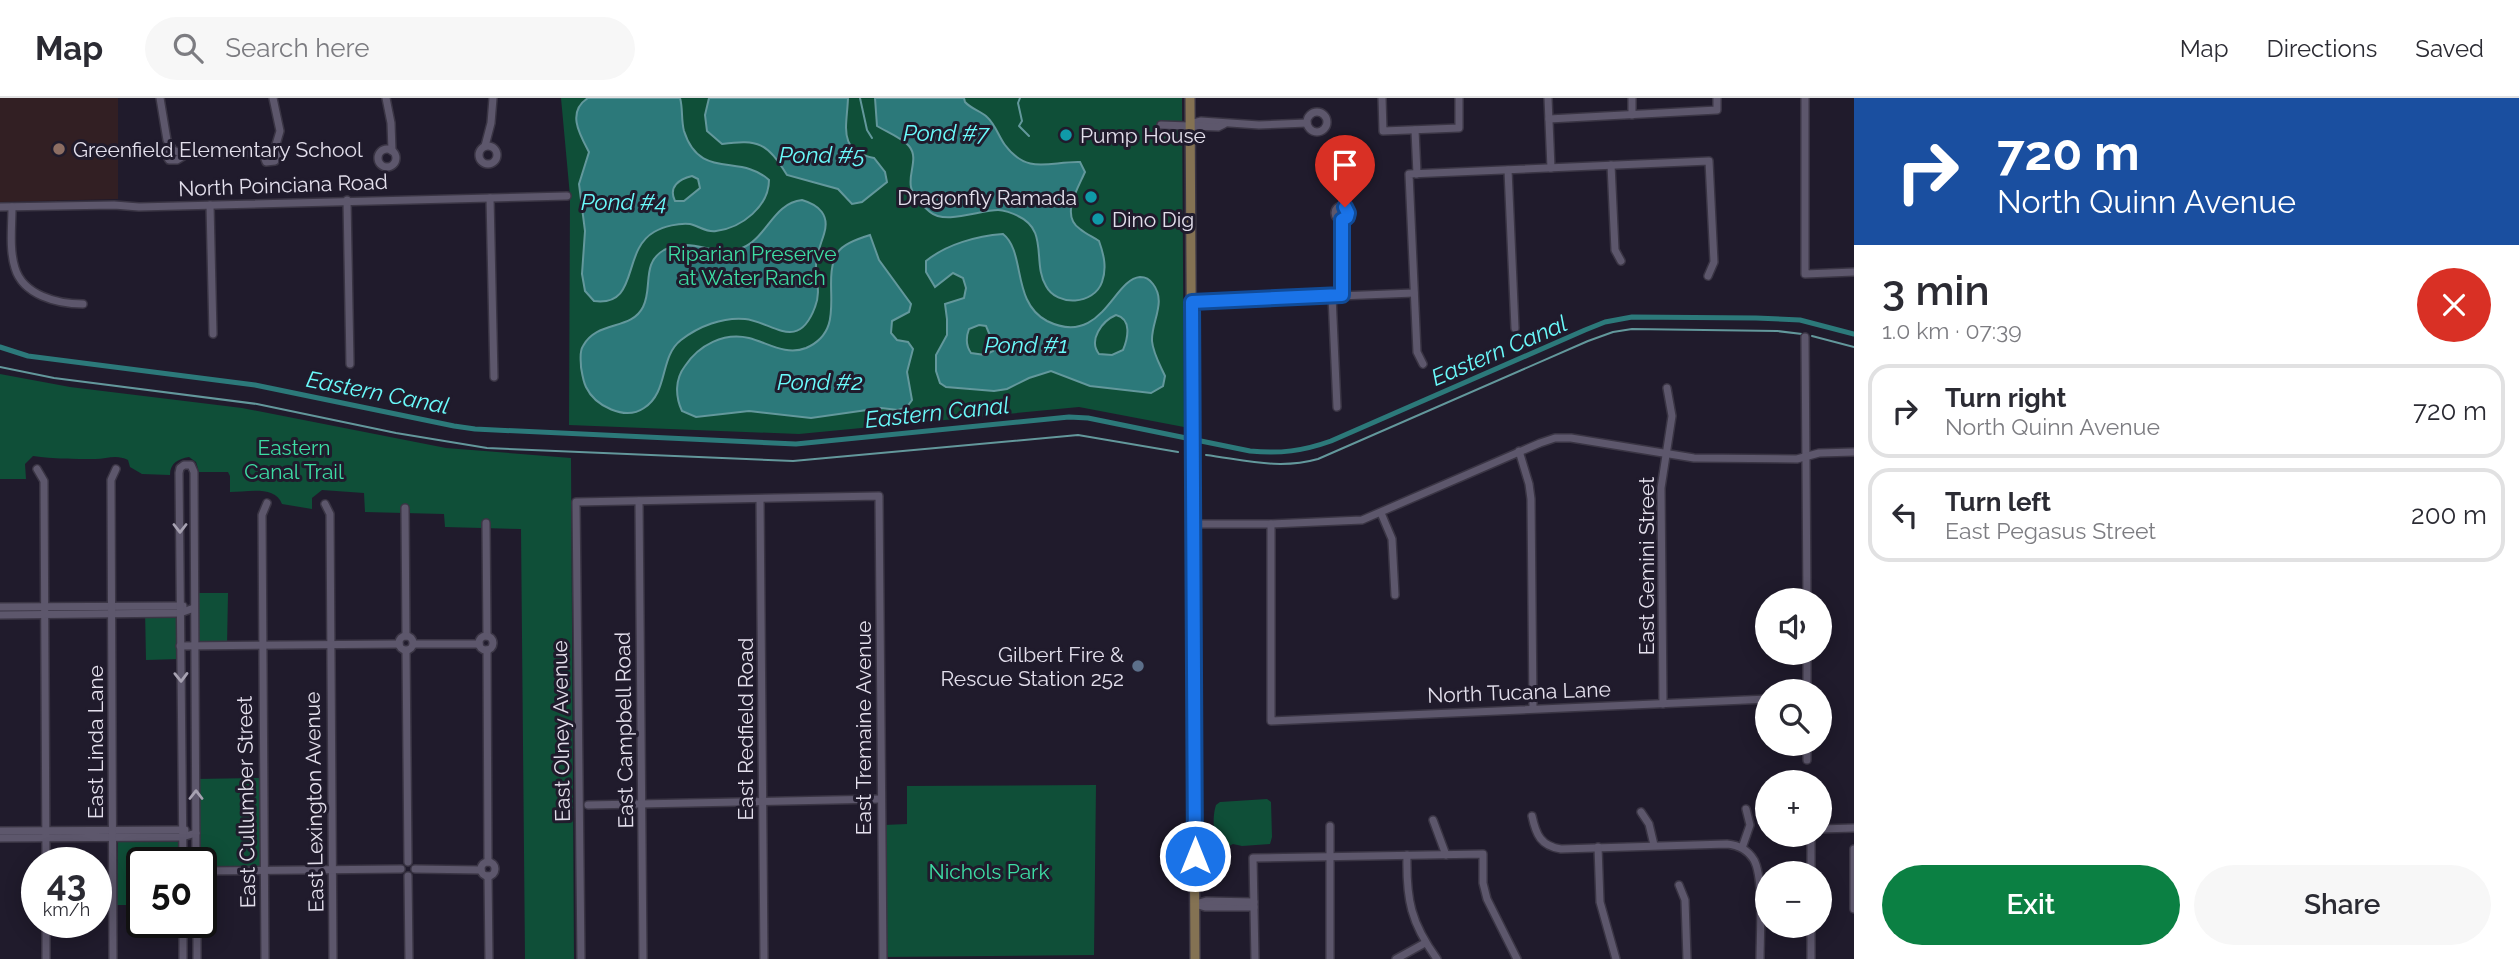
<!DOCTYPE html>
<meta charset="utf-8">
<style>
body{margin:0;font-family:Raleway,sans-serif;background:#f7f7f7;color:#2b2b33;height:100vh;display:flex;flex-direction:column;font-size:26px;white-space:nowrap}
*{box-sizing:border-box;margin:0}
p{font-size:23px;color:#7c7c81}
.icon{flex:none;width:38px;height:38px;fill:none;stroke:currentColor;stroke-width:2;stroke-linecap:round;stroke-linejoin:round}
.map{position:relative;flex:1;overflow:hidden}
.drawer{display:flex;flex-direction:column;background:#fff;width:665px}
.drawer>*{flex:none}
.guide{background:#1a4fa0;color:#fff;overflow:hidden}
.buttons{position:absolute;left:1755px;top:490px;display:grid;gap:14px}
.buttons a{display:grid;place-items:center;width:77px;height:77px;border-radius:50%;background:#fff;box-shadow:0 4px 18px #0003;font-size:35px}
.speed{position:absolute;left:21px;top:749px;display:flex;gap:14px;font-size:35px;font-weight:700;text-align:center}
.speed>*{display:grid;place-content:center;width:91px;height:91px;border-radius:50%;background:#fff;box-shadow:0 4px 18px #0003;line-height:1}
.speed small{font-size:18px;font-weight:400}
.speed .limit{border:4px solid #111;border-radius:10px;background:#fff;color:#111}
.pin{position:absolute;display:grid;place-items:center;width:60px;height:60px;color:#fff;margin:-72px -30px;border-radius:50% 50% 50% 0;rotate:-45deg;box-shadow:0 0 7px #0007}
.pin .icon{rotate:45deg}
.me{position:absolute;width:77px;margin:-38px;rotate:0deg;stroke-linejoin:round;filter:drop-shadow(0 0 5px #0008)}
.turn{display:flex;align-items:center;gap:24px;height:147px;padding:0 28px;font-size:32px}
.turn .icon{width:91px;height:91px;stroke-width:2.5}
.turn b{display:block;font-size:49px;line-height:60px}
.round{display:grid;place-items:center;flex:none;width:74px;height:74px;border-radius:37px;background:#f7f7f7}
.head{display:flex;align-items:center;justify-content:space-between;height:119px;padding:0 28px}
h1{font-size:42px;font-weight:600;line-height:52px}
.primary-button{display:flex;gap:14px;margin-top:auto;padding:14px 28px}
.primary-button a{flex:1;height:80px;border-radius:42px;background:#0b8043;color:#fff;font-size:28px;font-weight:600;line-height:80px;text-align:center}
.primary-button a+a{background:#f7f7f7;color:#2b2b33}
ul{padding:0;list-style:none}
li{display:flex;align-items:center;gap:21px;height:94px;margin:0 14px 10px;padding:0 14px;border:4px solid #e1e1e2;border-radius:21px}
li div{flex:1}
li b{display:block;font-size:26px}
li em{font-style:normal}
header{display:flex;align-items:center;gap:42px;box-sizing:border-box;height:98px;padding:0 35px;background:#fff;border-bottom:2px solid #e1e1e2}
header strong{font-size:33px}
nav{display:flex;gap:38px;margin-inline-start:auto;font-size:24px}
.search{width:490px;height:63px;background:#f7f7f7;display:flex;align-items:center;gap:18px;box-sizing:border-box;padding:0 24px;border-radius:38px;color:#7c7c81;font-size:26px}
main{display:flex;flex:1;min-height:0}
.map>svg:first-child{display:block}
</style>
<header>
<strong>Map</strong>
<div class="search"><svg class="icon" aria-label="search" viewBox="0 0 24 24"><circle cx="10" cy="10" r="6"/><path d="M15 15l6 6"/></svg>Search here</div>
<nav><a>Map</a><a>Directions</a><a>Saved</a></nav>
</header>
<main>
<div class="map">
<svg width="1854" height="861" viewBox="0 0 1854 861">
<rect width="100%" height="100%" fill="#201b2c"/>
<!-- education -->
<path fill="#321f23" d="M 0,0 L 118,0 L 118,101 L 0,104 Z"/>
<!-- green -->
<g fill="#0f4f38">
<path d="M 561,0 L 1182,0 L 1184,329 L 1079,309 L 799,336 L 569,327 L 570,98 Z"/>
<path d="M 0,276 L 70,289 L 242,310 L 446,350 L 571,360 L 574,861 L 525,861 L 521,431 L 445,429 L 444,416 L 365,414 L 364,395 L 322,392 L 312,400 L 312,411 L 282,406 C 275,387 247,394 230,394 L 230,378 L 228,374 L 199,374 L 196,364 L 189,359 C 178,361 170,365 170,377 L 142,376 L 130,369 L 128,362 C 116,356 107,361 95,361 C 74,361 54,361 33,358 L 25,366 L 26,381 L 0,381 Z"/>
<path d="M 194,495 L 228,495 L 227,548 L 195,548 Z"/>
<path d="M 145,511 L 180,511 L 180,561 L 146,562 Z"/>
<path d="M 262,680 L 264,773 L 201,773 L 201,765 L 196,765 L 196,681 Z"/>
<path d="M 1096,687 L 1094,857 L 881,859 L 884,727 L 907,726 L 907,688 Z"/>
<path d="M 1267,701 L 1271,704 L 1272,739 L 1270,746 L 1242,748 L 1233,746 L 1225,750 C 1212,745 1212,719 1216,707 L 1220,704 Z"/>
<path d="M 177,741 L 180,743 L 180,765 L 142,765 L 142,807 L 117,807 L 118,743 Z"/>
</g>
<!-- water -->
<g fill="#2c797a" stroke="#63989c" stroke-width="2" fill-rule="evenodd">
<path d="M 588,0 L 680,0 C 683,10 681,22 684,33 C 700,83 740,55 769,82 C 769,108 742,130 716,133 C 707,135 699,128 690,126 C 679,125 664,128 654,134 C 621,153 640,209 594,203 L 585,193 L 582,176 L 585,133 L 579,86 L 589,54 C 580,37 566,14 588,0 ZM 692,78 L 698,81 L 700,90 L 684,103 L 675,103 C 668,89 679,81 692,78 Z"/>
<path d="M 709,0 L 848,0 C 847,29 837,52 874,60 L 885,74 L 887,84 L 862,104 L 852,106 L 838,91 L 787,77 C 767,45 759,41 722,46 L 707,33 L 705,17 Z"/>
<path d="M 875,0 L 964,0 L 965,4 C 971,11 981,13 987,19 C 995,26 999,39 1005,47 C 1028,78 1050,63 1080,64 L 1085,74 C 1078,90 1060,118 1080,131 C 1086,136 1093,139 1099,143 C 1104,157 1107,170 1102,184 C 1094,207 1057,209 1046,188 C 1032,165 1049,132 1018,118 C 1013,115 1003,112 998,112 C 980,112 945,127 930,114 C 923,108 913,99 911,89 C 908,75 919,60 909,48 C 902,40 887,34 877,28 Z"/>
<path d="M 802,102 C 819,107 830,117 824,136 C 821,146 816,157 816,167 C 816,181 821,195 815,209 C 798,255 773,224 745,221 C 723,219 699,228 681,242 C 659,259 669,294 644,310 C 625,323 595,308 586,289 C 583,283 582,275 581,269 C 581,262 579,254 583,248 C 597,222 631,233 643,209 C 653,190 641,165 664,152 C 693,137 715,161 742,150 C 767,140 773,105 802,102 Z"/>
<path d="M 1003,136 C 1026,154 1011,204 1047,223 C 1102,250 1113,181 1140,179 C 1146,179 1149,181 1153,186 C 1167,204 1151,224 1152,243 C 1153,255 1160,267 1165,278 L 1163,288 L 1151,295 L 1090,288 L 1051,273 L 1029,280 L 1007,291 L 994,293 L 946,289 L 940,285 L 936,273 L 936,257 L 947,237 L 947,221 L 945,206 L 964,200 L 966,190 L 963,180 L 953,175 L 935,189 L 926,174 L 926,163 C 947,146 977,138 1003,136 ZM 1116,217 C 1132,221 1128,240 1123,252 L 1112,257 L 1099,256 C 1088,242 1102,223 1116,217 ZM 979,227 L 986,228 L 994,247 L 993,253 L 985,257 L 971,255 C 966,248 966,239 969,231 Z"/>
<path d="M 870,137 L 879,162 L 911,206 L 909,214 L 892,223 L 891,235 L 897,242 L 908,244 L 913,251 L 907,274 L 912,302 L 907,309 L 898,312 L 881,310 L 811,320 L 749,313 L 696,319 L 682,313 C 675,298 675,281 685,268 C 699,247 724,234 749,240 C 768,245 786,258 806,250 C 850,231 819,183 838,154 C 844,145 860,140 870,137 Z"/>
</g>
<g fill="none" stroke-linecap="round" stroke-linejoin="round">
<!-- stream -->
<g stroke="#63989c" stroke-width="2">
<path d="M 860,0 L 867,32 L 872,40"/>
<path d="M 1020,0 L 1018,5 L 1022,23 L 1019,28 L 1029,38"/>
<path d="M 1812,238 L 1854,249"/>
<path d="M 0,269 L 54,280 L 257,306 L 396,335 L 487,350 L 793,363 L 1078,337 L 1178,354"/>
<path d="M 1206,357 C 1245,362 1279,372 1318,361 L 1588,243 L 1613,234 L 1632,231 L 1777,233 L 1802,236"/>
</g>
<!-- canal -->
<path stroke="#2c797a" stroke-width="5" d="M 0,249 L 28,258 L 255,287 L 454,328 L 475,331 L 796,346 L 1069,319 L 1088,320 L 1250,353 C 1280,356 1303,353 1331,343 L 1585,232 L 1605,224 L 1632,219 L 1756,220 L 1800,222 L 1854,236"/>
<defs>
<g id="minor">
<path d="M 160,0 L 167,42 L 173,52 L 185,57 L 263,55 L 275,50 L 280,33 L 273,0"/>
<path d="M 386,0 L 391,25 L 392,53"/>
<path d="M 1382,0 L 1383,33 L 1459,30 L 1459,0"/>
<path d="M 1548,0 L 1551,70"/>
<path d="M 1632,0 L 1632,17"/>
<path d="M 1805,0 L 1805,176 L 1854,174"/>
<circle cx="1317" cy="24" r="10"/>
<path d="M 1549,21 L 1717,12 L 1717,0"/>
<path d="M 1190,26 L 1201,23 L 1259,27 L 1307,25"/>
<path d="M 1161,27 L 1218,29 L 1224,26"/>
<path d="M 1415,32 L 1417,76"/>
<path d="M 169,45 L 165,55 L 169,62 L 177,62 L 185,57"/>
<circle cx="488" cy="57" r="9"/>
<path d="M 485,48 L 491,25 L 493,0"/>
<circle cx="387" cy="60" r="9"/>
<path d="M 263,55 L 266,64 L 275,63 L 278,57 L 276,49"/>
<path d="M 1611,67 L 1615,152 L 1621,163"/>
<path d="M 1508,72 L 1515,230"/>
<path d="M 490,100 L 494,279"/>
<path d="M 347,102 L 350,266"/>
<path d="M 210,107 L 213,236"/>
<circle cx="1342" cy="115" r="7"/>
<path d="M 0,109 L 114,107 L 139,109 L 567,98"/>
<path d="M 12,109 C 12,128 9,151 15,170 C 23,197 57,206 83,206"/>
<path d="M 1342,122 L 1342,197"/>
<path d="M 1332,198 L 1337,309"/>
<path d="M 1192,204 L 1414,195"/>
<path d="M 1805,239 L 1807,502"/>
<path d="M 1423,266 L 1417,254 L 1409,76 L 1709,63 L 1714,164 L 1708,178"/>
<path d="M 1519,353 L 1529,386 L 1531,401 L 1533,610"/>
<path d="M 37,371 L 44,383 L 46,765"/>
<path d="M 760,401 L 764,861"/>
<path d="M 639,403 L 643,861"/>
<path d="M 325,406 L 330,416 L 333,861"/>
<path d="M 405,410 L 406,538"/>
<path d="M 1381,415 L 1392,441 L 1395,497"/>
<path d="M 486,425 L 487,538"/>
<path d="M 1193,426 L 1271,426 L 1362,422 L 1540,345 L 1555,340 L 1571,340 L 1694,360 L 1797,361 L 1819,355 L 1854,354"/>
<path d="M 1271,426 L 1271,623 L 1768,601"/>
<path d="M 0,509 L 183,508"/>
<path d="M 0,517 L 180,515 L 194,510"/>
<circle cx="406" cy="545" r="7"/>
<circle cx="486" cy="545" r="7"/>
<path d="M 414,546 L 479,546"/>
<path d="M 180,548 L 399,546"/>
<path d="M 487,552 L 488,764"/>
<path d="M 406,553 L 408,764"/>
<path d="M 1807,555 L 1807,593"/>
<path d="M 1663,606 L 1661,390 L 1672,318 L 1667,290"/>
<path d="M 1807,662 L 1807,646"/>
<path d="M 588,707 L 881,701"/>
<path d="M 1641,714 L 1649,726 L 1654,747"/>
<path d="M 1532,718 C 1536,737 1541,748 1561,751 L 1727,746 C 1738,747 1748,752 1754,762 C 1764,780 1760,838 1760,861"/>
<path d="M 1433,722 L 1446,757"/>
<path d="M 1330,728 L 1330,861"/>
<path d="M 1820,731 L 1854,730"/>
<path d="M 0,733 L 185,732"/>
<path d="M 0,740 L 182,739 L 196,735"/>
<path d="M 1598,749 L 1600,804 L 1616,861"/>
<path d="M 1742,750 L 1750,727 L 1746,711"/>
<path d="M 1854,751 L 1854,811"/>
<path d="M 1407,757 C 1406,802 1411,825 1437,861"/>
<circle cx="488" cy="771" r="7"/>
<path d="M 183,765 L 179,375 L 180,370 L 184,367 L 191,367 L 194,374 L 196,765"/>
<path d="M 415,771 L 481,772"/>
<path d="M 201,773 L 401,771"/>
<path d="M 1811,775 L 1811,737"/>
<path d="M 408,778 L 409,861"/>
<path d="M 488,778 L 489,861"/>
<path d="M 1679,787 L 1685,802 L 1687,861"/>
<path d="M 1195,806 L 1205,809 L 1254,809"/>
<path d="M 1196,806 L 1206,803 L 1254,804"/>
<path d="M 46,824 L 46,861"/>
<path d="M 183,824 L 183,861"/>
<path d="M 197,824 L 197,861"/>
<path d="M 1811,828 L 1811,861"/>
<path d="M 113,861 L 111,382 L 116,371"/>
<path d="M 265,861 L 262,417 L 267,405"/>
<path d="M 581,861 L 576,404 L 879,398 L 883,861"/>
<path d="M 1255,861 L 1253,760 L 1483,756 L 1483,785 L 1487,801 L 1517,861"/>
<path d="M 1396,861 L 1425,845"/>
</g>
<path id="major" d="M 1190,0 L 1195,861"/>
</defs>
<!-- minor casing -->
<use href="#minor" stroke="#3a3544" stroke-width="10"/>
<!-- major casing -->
<use href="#major" stroke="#3a3544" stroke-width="12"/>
<!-- minor -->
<use href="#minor" stroke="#5d576c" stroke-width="7"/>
<!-- major -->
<use href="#major" stroke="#847253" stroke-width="9"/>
</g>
<!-- one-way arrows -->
<defs><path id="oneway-chevron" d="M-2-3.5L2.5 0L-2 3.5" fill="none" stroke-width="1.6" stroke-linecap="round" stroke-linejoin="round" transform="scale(1.75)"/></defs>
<g stroke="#a7a2b2">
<use href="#oneway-chevron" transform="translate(180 430) rotate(90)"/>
<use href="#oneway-chevron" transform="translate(181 579) rotate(89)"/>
<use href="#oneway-chevron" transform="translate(196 697) rotate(-90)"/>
</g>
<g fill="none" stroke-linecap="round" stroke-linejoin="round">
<defs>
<path id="route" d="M 1195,758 L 1192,204 L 1342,197 L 1342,122 L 1347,119 L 1348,115 L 1345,109"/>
</defs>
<!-- route casing -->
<use href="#route" stroke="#114b97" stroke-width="18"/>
<!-- route -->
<use href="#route" stroke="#1a73e8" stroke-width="12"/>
</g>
<!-- markers -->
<g fill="#0f9aa8" stroke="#201b2c" stroke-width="2.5">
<circle cx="1066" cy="37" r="7"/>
<circle cx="1091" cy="99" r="7"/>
<circle cx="1098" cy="121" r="7"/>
</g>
<circle fill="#8d6e63" stroke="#201b2c" stroke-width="2.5" cx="59" cy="51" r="7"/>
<circle fill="#5c6f8a" stroke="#201b2c" stroke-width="2.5" cx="1138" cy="568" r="7"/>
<g text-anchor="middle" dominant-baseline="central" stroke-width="6" stroke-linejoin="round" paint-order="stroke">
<!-- poi labels -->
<g font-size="21" fill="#e3dfec" stroke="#201b2c" text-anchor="start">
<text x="1080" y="37">Pump House</text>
<text x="73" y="51">Greenfield Elementary School</text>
<text x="1077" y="99" text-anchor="end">Dragonfly Ramada</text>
<text x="1112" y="121">Dino Dig</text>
<text x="1124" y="556" text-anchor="end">Gilbert Fire &amp;<tspan x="1124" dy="24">Rescue Station 252</tspan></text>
</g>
<!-- street labels -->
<g font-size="21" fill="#e3dfec" stroke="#201b2c">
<text transform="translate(283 87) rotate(-2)">North Poinciana Road</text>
<text transform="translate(1646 468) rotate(-90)">East Gemini Street</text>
<text transform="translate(1519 594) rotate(-2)">North Tucana Lane</text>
<text transform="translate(863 630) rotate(-90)">East Tremaine Avenue</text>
<text transform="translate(745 631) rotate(-90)">East Redfield Road</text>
<text transform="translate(624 632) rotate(-91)">East Campbell Road</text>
<text transform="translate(561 633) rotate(-91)">East Olney Avenue</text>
<text transform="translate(95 644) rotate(-90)">East Linda Lane</text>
<text transform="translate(246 704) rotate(-91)">East Cullumber Street</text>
<text transform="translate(314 704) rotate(-91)">East Lexington Avenue</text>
</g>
<!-- park labels -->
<g font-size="21" fill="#3ddda4" stroke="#201b2c">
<text x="752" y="155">Riparian Preserve<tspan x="752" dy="24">at Water Ranch</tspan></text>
<text x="294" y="349">Eastern<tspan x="294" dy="24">Canal Trail</tspan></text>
<text x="989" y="773">Nichols Park</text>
</g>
<!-- water labels -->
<g font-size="23" font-style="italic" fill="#6afafb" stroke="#201b2c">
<text x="946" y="34">Pond #7</text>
<text x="822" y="56">Pond #5</text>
<text x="624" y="103">Pond #4</text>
<text x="1026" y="246">Pond #1</text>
<text transform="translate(1499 252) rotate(-23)">Eastern Canal</text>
<text x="820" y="283">Pond #2</text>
<text transform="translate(378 294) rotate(11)">Eastern Canal</text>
<text transform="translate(937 314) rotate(-6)">Eastern Canal</text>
</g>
</g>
</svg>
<div class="buttons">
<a><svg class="icon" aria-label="sound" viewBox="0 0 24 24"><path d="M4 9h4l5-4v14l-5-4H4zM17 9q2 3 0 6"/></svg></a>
<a><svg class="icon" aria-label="search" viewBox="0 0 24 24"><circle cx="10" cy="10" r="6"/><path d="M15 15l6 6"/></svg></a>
<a>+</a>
<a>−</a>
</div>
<div class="speed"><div>43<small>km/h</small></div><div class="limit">50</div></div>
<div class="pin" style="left:1345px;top:109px;background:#d93025"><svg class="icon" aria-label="arrive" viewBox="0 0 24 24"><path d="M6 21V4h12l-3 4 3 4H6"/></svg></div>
<svg class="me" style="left:1195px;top:758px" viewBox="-20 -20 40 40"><circle r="17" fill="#1a73e8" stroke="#fff" stroke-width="3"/><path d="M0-11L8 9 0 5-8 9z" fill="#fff"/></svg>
</div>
<section class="drawer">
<div class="guide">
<div class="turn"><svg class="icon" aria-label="right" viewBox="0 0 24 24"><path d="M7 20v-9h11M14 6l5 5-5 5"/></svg><div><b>720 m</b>North Quinn Avenue</div></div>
</div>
<div class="head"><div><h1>3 min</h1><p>1.0 km · 07:39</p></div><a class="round" style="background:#d93025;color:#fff"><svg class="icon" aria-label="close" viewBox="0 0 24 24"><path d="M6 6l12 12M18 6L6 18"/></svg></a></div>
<ul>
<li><svg class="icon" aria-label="right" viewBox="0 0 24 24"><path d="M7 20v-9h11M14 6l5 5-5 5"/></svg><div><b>Turn right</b><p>North Quinn Avenue</p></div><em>720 m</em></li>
<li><svg class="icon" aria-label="left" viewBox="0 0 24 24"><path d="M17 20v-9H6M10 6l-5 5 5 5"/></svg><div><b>Turn left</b><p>East Pegasus Street</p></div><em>200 m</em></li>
</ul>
<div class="primary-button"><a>Exit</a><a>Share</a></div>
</section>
</main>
